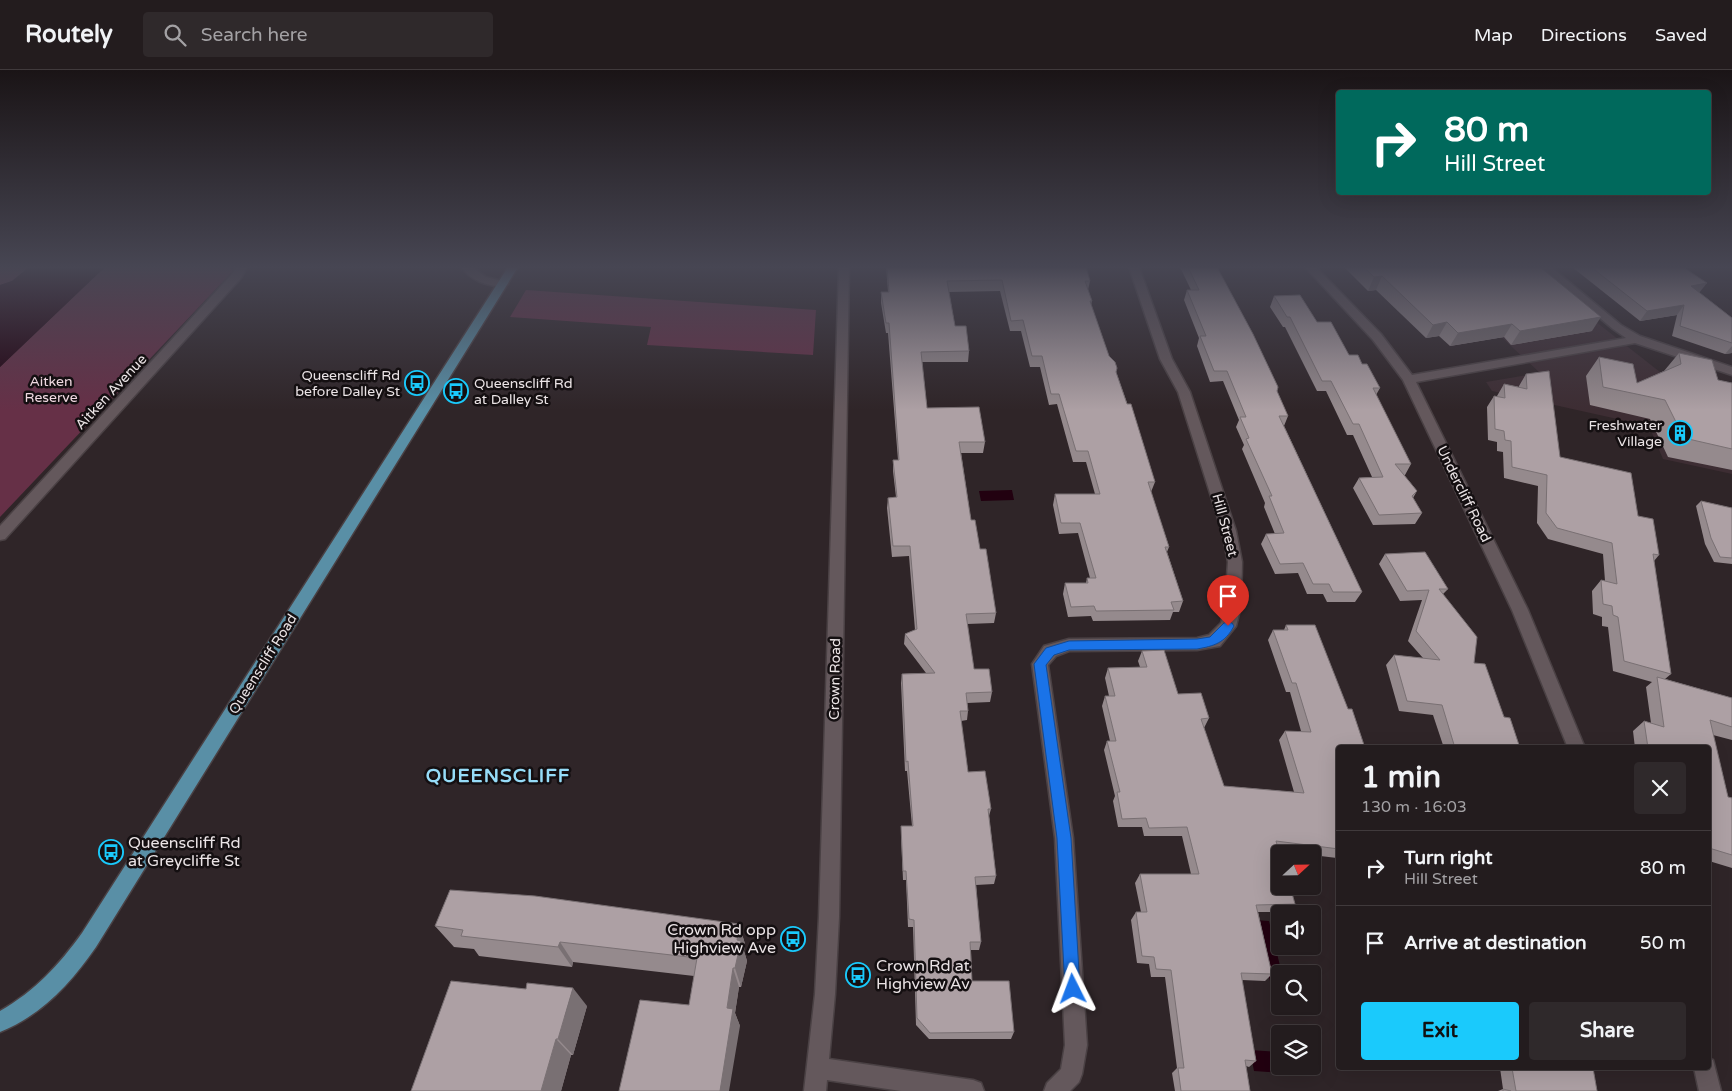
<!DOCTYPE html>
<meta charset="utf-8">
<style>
body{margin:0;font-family:"Varela Round",sans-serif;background:#2f292b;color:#f1f3f6;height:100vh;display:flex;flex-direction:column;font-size:19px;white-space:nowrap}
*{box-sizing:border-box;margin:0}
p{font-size:16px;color:#a3a1a4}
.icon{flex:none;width:28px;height:28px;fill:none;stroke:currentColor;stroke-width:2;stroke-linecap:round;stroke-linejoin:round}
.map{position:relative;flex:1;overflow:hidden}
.drawer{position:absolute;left:1336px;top:675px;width:375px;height:325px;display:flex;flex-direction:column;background:#231c1e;border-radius:5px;box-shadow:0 5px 20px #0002,0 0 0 1px #403a3c}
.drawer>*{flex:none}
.top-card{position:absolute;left:1336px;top:20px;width:375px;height:105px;border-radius:5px;box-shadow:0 5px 20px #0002,0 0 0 1px #403a3c;background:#00695c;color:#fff;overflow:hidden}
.needle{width:32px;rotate:68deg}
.buttons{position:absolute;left:1271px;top:775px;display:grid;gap:10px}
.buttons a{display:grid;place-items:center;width:50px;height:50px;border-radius:5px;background:#231c1e;box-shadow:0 5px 20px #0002,0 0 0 1px #403a3c;font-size:25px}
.pin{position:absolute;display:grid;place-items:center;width:42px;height:42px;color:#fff;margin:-51px -21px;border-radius:50% 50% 50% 0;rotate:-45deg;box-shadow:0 0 5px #0007}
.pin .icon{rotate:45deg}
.me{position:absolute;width:55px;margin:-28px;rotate:357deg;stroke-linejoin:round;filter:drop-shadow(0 0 4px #0008)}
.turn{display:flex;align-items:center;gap:18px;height:105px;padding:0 25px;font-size:22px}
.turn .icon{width:65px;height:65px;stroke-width:2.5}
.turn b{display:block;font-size:35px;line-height:42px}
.round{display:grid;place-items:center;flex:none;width:52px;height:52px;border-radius:5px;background:#2f292b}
.headline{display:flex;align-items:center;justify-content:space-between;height:85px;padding:0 25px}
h1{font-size:30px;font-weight:700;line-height:38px}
.cta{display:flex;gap:10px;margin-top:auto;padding:10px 25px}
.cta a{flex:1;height:58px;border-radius:5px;background:#1acafc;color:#111;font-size:20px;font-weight:700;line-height:58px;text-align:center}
.cta a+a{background:#2f292b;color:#f1f3f6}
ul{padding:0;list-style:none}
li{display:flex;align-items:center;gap:15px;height:75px;padding:0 25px;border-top:1px solid #403a3c}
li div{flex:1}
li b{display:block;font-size:19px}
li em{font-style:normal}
header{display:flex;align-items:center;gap:30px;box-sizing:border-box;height:70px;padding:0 25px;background:#231c1e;border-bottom:1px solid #403a3c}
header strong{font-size:24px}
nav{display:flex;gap:28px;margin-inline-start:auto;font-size:18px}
.search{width:350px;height:45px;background:#2f292b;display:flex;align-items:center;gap:12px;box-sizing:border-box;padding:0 18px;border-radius:5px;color:#a3a1a4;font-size:19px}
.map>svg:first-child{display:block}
</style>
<header>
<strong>Routely</strong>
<div class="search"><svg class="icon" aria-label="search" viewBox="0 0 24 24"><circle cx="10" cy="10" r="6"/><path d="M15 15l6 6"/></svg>Search here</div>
<nav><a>Map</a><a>Directions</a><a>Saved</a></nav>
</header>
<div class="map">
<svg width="1732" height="1021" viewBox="0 0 1732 1021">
<rect width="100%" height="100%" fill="#2f2528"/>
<!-- built -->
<path fill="#3d2d33" d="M 1426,197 L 1526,197 L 1660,302 L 1732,321 L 1732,404 L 1663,389 L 1649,356 L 1492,321 L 1486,312 L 1540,303 Z"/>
<!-- green -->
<g fill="#663047">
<path d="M 0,197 L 29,197 L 12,211 L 0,215 Z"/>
<path d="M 105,197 L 231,197 L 233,201 L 0,447 L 0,297 Z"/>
<path d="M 526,220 L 816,240 L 813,285 L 647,275 L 651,257 L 510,247 Z"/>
</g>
<!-- water -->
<g fill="#220110">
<path d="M 29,197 L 105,197 L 0,297 L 0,215 L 12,211 Z"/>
<path d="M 1012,420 L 1014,430 L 981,431 L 979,421 Z"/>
<path d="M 1255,850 L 1269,851 L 1282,904 L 1280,904 L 1280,916 L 1271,915 Z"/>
<path d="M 1250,980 L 1280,982 L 1280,996 L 1292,996 L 1294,1004 L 1254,1001 Z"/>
</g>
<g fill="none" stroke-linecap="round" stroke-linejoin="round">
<defs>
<g id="minor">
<path d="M 237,197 L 247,197 L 241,208 L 5,469 L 0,470 L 0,456 L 232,204 Z"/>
<path d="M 461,197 L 472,197 L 486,207 L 506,212 L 508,214 L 502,217 C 486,215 471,211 461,197 Z"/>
<path d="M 839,197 L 849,197 L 839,847 L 835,924 L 829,989 L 973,1010 L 981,1013 L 984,1021 L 901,1021 L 827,1010 L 826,1021 L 804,1021 L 815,924 L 819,847 Z"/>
<path d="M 1129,197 L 1139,197 L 1172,289 L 1190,322 L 1236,461 L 1242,492 L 1241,536 L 1236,556 L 1220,576 L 1197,580 L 1069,581 L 1056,586 L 1048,595 L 1073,768 L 1087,975 L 1082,1004 L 1079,1012 L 1070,1021 L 1044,1021 L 1047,1013 L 1061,999 L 1065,975 L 1055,768 L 1032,594 L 1044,576 L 1069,569 L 1197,568 L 1209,565 L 1221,553 L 1225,536 L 1228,492 L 1222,461 L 1178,322 L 1160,289 Z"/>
<path d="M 1305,197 L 1316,197 L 1381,264 L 1412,305 L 1626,268 L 1613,259 L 1539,197 L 1551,197 L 1621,255 L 1640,266 L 1732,297 L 1732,305 L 1635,273 L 1416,312 L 1528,540 L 1585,678 L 1568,678 L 1512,540 L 1403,310 L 1373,270 Z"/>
<path d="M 1709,989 L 1713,990 L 1721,1021 L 1699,1021 L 1694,998 L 1709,998 Z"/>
</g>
<path id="major" d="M 508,197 L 518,197 L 96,877 C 71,913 42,945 0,962 L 0,941 C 35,921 59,895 82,863 Z"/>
</defs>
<!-- minor casing -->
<use href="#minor" stroke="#4a4144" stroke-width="3"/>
<!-- major casing -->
<use href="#major" stroke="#4a4144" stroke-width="3"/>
<!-- minor -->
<use href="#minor" fill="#64585c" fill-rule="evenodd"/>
<!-- major -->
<use href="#major" fill="#598fa6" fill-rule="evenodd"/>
</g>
<!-- wall -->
<g fill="#958a8d">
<path d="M 886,197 L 1086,197 L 1090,211 L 1088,220 L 1092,231 L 1091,235 L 1109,286 L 1116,302 L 1155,412 L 1151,422 L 1169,477 L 1167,482 L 1183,531 L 1179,542 L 1173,542 L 1170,550 L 1093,551 L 1091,546 L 1068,547 L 1063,524 L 1065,513 L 1086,513 L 1087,508 L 1090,508 L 1078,463 L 1059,464 L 1053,435 L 1055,424 L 1095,424 L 1086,392 L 1073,392 L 1057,334 L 1049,335 L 1040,297 L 1030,297 L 1021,261 L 1010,261 L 1000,221 L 949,222 L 955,256 L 969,281 L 968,292 L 922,292 L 927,338 L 985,372 L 983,383 L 961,383 L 971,450 L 980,479 L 996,543 L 994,553 L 967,554 L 974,599 L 992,622 L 990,632 L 967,633 L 968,641 L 967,650 L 961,651 L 968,702 L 991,739 L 989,746 L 996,806 L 994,814 L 976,815 L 981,872 L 979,880 L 971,880 L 972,911 L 1014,962 L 1011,969 L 929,969 L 916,955 L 913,857 L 908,857 L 906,810 L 903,810 L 901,765 L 901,756 L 912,756 L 907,701 L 905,701 L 901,613 L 902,604 L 926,603 L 904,574 L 905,564 L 915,560 L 909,486 L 892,487 L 887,438 L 888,428 L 896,427 L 893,401 L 893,390 L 898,390 L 888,263 L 886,263 L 881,233 L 881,222 L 888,222 Z"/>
<path d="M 1180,197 L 1217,197 L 1288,346 L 1284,356 L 1362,522 L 1355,532 L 1327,532 L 1323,524 L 1307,524 L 1298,503 L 1275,504 L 1261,474 L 1266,464 L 1275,464 L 1264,437 L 1265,433 L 1242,379 L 1244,375 L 1236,357 L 1239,350 L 1223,311 L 1210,312 L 1197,276 L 1199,268 L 1184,230 L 1187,220 L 1191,220 Z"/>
<path d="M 1344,197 L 1540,197 L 1592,261 L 1511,275 L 1504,267 L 1450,276 L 1439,266 L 1426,268 L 1376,220 L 1368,221 Z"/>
<path d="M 1572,197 L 1683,197 L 1700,223 L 1732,248 L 1732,283 L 1725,284 L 1672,266 L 1677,245 L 1640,251 Z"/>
<path d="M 1274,226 L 1317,252 L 1349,285 L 1362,294 L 1380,318 L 1376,325 L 1411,394 L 1405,405 L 1404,405 L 1417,421 L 1413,428 L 1422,443 L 1415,454 L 1373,455 L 1353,418 L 1359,408 L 1372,407 L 1353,365 L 1347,365 L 1326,321 L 1317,321 L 1285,257 L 1283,257 L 1270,237 Z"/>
<path d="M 1679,283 L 1718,310 L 1732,313 L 1732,400 L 1668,387 L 1650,349 L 1590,335 L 1586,306 L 1599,287 L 1637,313 L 1664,301 Z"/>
<path d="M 1526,304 L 1560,387 L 1638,446 L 1659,485 L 1654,491 L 1671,604 L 1665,609 L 1732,628 L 1732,670 L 1713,665 L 1728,727 L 1732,728 L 1732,798 L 1709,791 L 1709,678 L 1635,678 L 1633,661 L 1644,651 L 1651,653 L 1646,617 L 1652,612 L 1613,601 L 1608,557 L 1602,556 L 1602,547 L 1593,544 L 1592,521 L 1601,510 L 1605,511 L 1603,484 L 1548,469 L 1537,453 L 1538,416 L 1504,408 L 1503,382 L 1497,381 L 1497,372 L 1488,370 L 1487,337 L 1494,326 L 1497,326 L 1504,314 L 1519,317 L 1519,316 Z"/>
<path d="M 1701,431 L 1732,438 L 1732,494 L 1714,492 L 1705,474 L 1696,436 Z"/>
<path d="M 1385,484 L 1448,519 L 1443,524 L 1474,593 L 1520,678 L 1444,678 L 1433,645 L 1399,641 L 1386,595 L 1394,585 L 1423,588 L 1408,571 L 1422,530 L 1400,531 L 1379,494 Z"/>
<path d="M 1286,555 L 1339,678 L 1339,787 L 1337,788 L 1312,785 L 1312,784 L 1300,784 L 1279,781 L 1295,834 L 1288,842 L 1258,842 L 1272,904 L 1265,911 L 1242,910 L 1256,991 L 1249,997 L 1246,996 L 1250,1021 L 1175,1021 L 1172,1003 L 1177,998 L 1165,907 L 1151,907 L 1149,894 L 1137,893 L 1131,850 L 1136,842 L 1141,842 L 1135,813 L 1140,804 L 1191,804 L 1182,766 L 1144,766 L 1142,757 L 1118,757 L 1113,731 L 1115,726 L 1104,680 L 1107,671 L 1110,671 L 1102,636 L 1105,626 L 1109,626 L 1105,608 L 1108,598 L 1140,597 L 1138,591 L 1142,581 L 1178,624 L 1209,648 L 1204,658 L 1224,716 L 1294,722 L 1279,670 L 1285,661 L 1301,661 L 1290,622 L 1286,622 L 1268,570 L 1273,560 L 1284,560 Z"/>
<path d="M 739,854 L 745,874 L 744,881 L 747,891 L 741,917 L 739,917 L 735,943 L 740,956 L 689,935 L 694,906 L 573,892 L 572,897 L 479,886 L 474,879 L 454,877 L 435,856 Z"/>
<path d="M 587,936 L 573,985 L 571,985 L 561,1021 L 411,1021 Z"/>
<path d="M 1500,998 L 1593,998 L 1597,1021 L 1498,1021 L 1503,1019 Z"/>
</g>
<!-- shaded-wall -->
<g fill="#797073">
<path d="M 1382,206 L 1376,220 L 1368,221 L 1374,207 Z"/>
<path d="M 1707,213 L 1699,223 L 1691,216 Z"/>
<path d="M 1684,235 L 1677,245 L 1640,251 L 1647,241 Z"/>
<path d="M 1601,247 L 1592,261 L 1511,275 L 1520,261 Z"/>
<path d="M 1447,252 L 1439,266 L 1426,268 L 1433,255 Z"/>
<path d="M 1512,254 L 1504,267 L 1450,276 L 1458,263 Z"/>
<path d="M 1732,276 L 1732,283 L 1725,284 Z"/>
<path d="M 739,854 L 745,874 L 744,881 L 747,891 L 741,917 L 735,898 L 737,870 Z"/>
<path d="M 560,872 L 573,892 L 572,897 L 558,877 Z"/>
<path d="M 733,898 L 739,917 L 735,943 L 740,956 L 729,1021 L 720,1021 L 727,938 Z"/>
<path d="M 573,918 L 587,936 L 573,985 L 558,969 Z"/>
<path d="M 556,969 L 571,985 L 561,1021 L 541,1021 Z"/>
</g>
<!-- building -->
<g fill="#ada0a4" stroke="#797073">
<path d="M 887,197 L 1086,197 L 1090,211 L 1085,211 L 1092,231 L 1090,231 L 1109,286 L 1115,292 L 1117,298 L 1116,302 L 1127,334 L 1131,334 L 1155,412 L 1148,412 L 1169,477 L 1165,477 L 1183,531 L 1171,532 L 1174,540 L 1096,541 L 1094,536 L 1071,537 L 1065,513 L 1088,513 L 1087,508 L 1096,508 L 1080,453 L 1061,453 L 1055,424 L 1100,424 L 1088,381 L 1076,381 L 1059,324 L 1051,324 L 1042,286 L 1032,286 L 1023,250 L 1011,251 L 1002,210 L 947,211 L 955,256 L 966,256 L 969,281 L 921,282 L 927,338 L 979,337 L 985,372 L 959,372 L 971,450 L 975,450 L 980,479 L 986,479 L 996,543 L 966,544 L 974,599 L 989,599 L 992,622 L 966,623 L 968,641 L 960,641 L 968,702 L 985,701 L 991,739 L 988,739 L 996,806 L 975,807 L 981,872 L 970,872 L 972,911 L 1009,911 L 1014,962 L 930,963 L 917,948 L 914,850 L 909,849 L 906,801 L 903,801 L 901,756 L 913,756 L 908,691 L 906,692 L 902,604 L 935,603 L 905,564 L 917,559 L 910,476 L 893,476 L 888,428 L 897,427 L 893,390 L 899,390 L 889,253 L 886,253 L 881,222 L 889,222 Z"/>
<path d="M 1188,197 L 1217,197 L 1253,264 L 1278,317 L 1277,321 L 1288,346 L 1279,346 L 1362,522 L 1333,522 L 1329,514 L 1313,514 L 1303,493 L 1280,494 L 1266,464 L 1284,463 L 1269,426 L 1272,426 L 1246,369 L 1249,368 L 1240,347 L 1246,347 L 1227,301 L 1214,301 L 1200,266 L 1206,266 L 1187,220 L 1199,220 Z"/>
<path d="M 1364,197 L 1540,197 L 1601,247 L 1520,261 L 1512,254 L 1458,263 L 1447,252 L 1433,255 L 1382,206 L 1374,207 Z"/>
<path d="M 1591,197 L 1683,197 L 1707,213 L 1691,216 L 1732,248 L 1732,273 L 1680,256 L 1684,235 L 1647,241 Z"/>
<path d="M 1300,225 L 1317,252 L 1331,252 L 1349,285 L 1358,285 L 1362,294 L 1367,294 L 1380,318 L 1373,318 L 1411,394 L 1395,394 L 1417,421 L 1412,426 L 1422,443 L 1379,445 L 1359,408 L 1383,407 L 1359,354 L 1353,354 L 1331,311 L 1322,311 L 1290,247 L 1287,247 L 1274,226 Z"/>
<path d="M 1679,283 L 1712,290 L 1718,310 L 1732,313 L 1732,379 L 1684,368 L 1665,330 L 1603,317 L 1599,287 L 1633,294 L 1637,313 L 1681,294 Z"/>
<path d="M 1549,301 L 1560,387 L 1631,403 L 1638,446 L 1653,449 L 1659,485 L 1653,484 L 1671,604 L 1624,591 L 1618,547 L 1613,545 L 1612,536 L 1603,534 L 1601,510 L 1617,514 L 1612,473 L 1557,458 L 1546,443 L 1547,405 L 1512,397 L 1511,371 L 1505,370 L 1504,361 L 1495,359 L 1494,326 L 1505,328 L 1504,314 L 1527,319 L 1526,304 Z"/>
<path d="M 1701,431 L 1732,438 L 1732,488 L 1720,487 L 1711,468 Z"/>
<path d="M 1425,482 L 1448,519 L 1439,519 L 1477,567 L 1474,593 L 1485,594 L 1504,647 L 1510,648 L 1520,678 L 1455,678 L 1442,635 L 1407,631 L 1394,585 L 1440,590 L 1416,561 L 1429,520 L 1407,521 L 1385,484 Z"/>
<path d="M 1286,555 L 1315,555 L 1348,639 L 1352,639 L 1365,678 L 1339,678 L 1339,779 L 1276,771 L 1280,785 L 1280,816 L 1290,816 L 1295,834 L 1256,835 L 1272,904 L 1241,903 L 1256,991 L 1245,990 L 1250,1021 L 1181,1021 L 1178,998 L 1184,998 L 1171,900 L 1156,899 L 1154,887 L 1142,886 L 1136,842 L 1147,842 L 1140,804 L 1199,804 L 1187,757 L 1149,758 L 1146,748 L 1122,749 L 1117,722 L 1120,722 L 1107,671 L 1116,671 L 1105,626 L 1115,626 L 1108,598 L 1147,597 L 1142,581 L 1164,580 L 1178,624 L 1201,623 L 1209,648 L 1201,649 L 1224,716 L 1304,723 L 1285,661 L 1311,662 L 1296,613 L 1292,613 L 1273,560 L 1288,560 Z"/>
<path d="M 1657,607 L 1732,628 L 1732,657 L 1710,650 L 1728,727 L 1732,728 L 1732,785 L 1709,778 L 1709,678 L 1648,678 L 1644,651 L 1664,657 Z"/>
<path d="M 450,820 L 535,826 L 739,854 L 737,870 L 741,871 L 735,898 L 733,898 L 727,938 L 733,939 L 720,1021 L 619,1021 L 640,930 L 689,935 L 697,888 L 560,872 L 558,877 L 461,866 L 463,860 L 435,856 Z"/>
<path d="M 451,911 L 526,919 L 527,913 L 573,918 L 558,969 L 556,969 L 541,1021 L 411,1021 Z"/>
<path d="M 1512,998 L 1593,998 L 1597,1021 L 1516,1021 Z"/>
<path d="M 1503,1019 L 1511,1021 L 1503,1021 Z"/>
</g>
<!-- sky -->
<linearGradient id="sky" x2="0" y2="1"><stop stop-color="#1a1416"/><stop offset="0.58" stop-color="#474653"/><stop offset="1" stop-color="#474653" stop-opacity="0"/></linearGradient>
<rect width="1732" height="340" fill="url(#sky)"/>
<!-- route -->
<path fill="#1a73e8" stroke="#114b97" d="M 1228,552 L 1232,553 L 1234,556 C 1225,573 1214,576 1197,579 L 1069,580 L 1054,585 L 1046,595 L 1071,768 L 1080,919 L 1078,924 L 1073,927 L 1067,924 L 1065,919 L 1057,768 L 1034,594 L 1046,578 L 1069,571 L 1197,569 L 1210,567 L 1224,553 Z"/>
<!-- icons -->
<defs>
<symbol id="bus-ring" viewBox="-11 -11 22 22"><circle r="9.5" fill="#140f11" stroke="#1acafc" stroke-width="1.5"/><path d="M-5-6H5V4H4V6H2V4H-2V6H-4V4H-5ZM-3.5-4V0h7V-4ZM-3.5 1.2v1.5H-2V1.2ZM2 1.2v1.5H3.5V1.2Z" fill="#1acafc"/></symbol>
<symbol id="building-ring" viewBox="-11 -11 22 22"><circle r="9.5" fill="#140f11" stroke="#1acafc" stroke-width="1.5"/><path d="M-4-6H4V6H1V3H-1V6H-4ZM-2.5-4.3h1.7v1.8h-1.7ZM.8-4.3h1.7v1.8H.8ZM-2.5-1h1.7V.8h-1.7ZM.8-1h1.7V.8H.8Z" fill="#1acafc"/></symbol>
</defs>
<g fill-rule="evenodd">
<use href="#bus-ring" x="403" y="299" width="28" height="28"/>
<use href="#bus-ring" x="442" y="307" width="28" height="28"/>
<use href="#building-ring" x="1666" y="349" width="28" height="28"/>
<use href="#bus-ring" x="97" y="768" width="28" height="28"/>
<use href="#bus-ring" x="779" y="855" width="28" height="28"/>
<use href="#bus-ring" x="844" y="891" width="28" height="28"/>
</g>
<g text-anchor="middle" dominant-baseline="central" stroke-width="5" stroke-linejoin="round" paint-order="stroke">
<!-- poi labels -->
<g font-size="14" fill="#ebe4e6" stroke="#140f11" text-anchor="end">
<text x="400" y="305">Queenscliff Rd<tspan x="400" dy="16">before Dalley St</tspan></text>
<text x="474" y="313" text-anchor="start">Queenscliff Rd<tspan x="474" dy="16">at Dalley St</tspan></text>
<text x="1662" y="355">Freshwater<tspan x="1662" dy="16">Village</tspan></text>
</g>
<!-- park labels -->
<g font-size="14" fill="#f0d9e1" stroke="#140f11">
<text x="51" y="311">Aitken<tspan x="51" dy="16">Reserve</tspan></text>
</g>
<!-- street labels -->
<g font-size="14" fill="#ebe4e6" stroke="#140f11">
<text transform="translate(111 322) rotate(-47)">Aitken Avenue</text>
<text transform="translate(1464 424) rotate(64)">Undercliff Road</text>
<text transform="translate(1225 455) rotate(75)">Hill Street</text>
<text transform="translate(263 594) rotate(-58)">Queenscliff Road</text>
<text transform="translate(835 609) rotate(-89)">Crown Road</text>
</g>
<!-- near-poi labels -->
<g font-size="16" fill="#ebe4e6" stroke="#140f11" text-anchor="start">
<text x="128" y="773">Queenscliff Rd<tspan x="128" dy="18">at Greycliffe St</tspan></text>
<text x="776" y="860" text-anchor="end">Crown Rd opp<tspan x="776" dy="18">Highview Ave</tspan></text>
<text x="876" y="896">Crown Rd at<tspan x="876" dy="18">Highview Av</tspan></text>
</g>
<!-- district labels -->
<g font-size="19" font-weight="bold" letter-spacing="1" fill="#96dcf8" stroke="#140f11">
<text x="498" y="706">QUEENSCLIFF</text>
</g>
</g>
</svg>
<div class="buttons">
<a><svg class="needle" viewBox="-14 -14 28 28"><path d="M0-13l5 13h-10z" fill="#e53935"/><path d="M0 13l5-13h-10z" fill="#a3a1a4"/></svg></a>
<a><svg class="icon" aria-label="sound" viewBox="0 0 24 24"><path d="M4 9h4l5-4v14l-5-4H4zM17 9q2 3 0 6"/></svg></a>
<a><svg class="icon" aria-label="search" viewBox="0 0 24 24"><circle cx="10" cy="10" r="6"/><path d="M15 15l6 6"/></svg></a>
<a><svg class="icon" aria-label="layers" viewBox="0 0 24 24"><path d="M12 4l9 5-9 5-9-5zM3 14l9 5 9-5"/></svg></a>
</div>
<div class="pin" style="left:1228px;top:556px;background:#d93025"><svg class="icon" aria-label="arrive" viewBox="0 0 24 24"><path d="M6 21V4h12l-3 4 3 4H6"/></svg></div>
<svg class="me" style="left:1073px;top:919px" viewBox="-20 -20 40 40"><path d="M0-17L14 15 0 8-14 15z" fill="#1a73e8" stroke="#fff" stroke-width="4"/></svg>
<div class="top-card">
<div class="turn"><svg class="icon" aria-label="right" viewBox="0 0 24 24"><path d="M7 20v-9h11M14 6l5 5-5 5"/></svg><div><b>80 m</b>Hill Street</div></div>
</div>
<section class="drawer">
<div class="headline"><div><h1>1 min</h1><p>130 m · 16:03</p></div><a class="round"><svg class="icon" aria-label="close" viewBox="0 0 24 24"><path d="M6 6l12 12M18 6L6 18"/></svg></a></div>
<ul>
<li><svg class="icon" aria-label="right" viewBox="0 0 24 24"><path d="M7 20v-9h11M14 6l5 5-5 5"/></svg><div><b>Turn right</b><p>Hill Street</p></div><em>80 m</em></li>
<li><svg class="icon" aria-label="arrive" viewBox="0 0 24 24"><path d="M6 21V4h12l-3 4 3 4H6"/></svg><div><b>Arrive at destination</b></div><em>50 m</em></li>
</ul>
<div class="cta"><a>Exit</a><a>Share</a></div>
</section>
</div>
